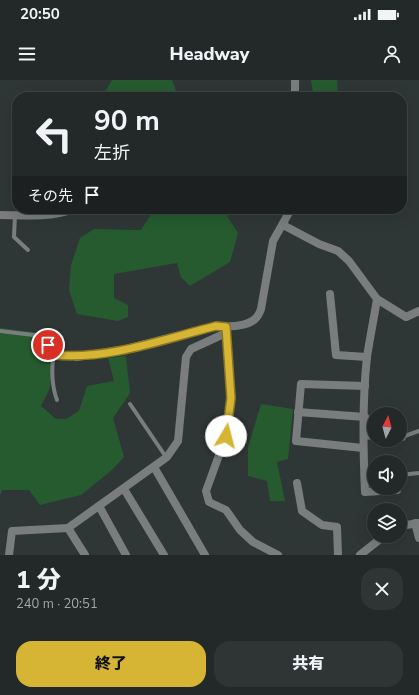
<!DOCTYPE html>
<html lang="ja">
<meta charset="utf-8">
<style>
body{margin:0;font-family:"Nunito Sans","Noto Sans JP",sans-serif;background:#2f3534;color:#f1f3f6;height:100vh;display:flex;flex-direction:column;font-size:15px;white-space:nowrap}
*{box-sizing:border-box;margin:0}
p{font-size:13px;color:#a3a6a8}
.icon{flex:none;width:22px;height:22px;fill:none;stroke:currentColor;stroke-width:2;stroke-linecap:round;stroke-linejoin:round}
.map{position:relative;height:475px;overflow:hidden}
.details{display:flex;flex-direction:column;background:#232928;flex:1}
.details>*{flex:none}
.banner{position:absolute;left:12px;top:12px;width:395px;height:122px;border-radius:16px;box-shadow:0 4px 16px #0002,0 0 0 1px #404545;background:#232928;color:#f1f3f6;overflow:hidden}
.needle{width:26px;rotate:6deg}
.fabs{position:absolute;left:367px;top:327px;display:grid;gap:8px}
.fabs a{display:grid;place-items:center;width:40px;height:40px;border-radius:50%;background:#232928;box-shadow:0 4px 16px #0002,0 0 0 1px #404545;font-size:20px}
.pin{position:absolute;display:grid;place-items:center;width:34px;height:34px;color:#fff;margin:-17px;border:2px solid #fff;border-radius:50%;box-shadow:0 1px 4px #0007}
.me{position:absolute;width:44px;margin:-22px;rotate:8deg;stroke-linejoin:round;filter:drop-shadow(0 0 3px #0008)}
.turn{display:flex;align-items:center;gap:14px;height:84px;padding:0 16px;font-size:18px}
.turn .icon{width:52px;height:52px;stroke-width:2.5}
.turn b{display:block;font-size:28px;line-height:34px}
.then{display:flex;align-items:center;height:38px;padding:0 16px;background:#0003;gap:8px;font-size:15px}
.round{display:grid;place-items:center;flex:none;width:42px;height:42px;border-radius:16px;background:#2f3534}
.summary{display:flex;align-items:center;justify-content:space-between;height:68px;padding:0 16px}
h1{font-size:24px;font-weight:800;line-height:30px}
.primary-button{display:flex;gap:8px;margin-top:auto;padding:8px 16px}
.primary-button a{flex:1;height:46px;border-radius:16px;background:#d6b534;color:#111;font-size:16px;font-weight:800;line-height:46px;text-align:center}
.primary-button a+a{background:#2f3534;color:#f1f3f6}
.status{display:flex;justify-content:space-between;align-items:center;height:28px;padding:0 20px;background:#232928;direction:ltr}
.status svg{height:11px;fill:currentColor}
header{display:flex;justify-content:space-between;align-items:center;height:52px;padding:0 16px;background:#232928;font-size:18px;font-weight:800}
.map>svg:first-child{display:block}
</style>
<div class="status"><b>20:50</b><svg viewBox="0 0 49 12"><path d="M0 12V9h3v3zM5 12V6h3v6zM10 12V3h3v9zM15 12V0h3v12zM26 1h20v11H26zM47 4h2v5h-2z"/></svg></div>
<header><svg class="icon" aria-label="menu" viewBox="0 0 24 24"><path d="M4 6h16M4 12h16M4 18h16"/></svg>Headway<svg class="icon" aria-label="person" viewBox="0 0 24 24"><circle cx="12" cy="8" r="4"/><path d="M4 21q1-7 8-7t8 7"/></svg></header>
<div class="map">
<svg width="419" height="475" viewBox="0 0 419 475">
<rect width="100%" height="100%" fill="#2f3736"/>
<!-- green -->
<g fill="#255b2f">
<path d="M 112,0 L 172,0 L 178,17 L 102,17 Z"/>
<path d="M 311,0 L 337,0 L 338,17 L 314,17 Z"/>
<path d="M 149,129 L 231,129 L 227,136 L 238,153 L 230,182 L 190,206 L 181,197 L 177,183 L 114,194 L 114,218 L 128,225 L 128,237 L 118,241 L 77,234 L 69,210 L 71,185 L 80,158 L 94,149 L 141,150 L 152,133 Z"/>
<path d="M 0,248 L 40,253 L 57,270 L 49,310 L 41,326 L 56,339 L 66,339 L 79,331 L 87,306 L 114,301 L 108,278 L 126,276 L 130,313 L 113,338 L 124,377 L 112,390 L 81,415 L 40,425 L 29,410 L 2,410 L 0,416 Z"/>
<path d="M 261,324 L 293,329 L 288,379 L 277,382 L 285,421 L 270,421 L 267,401 L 248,396 L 248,367 Z"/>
</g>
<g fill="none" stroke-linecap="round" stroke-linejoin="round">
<!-- service -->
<g stroke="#797d7d" stroke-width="4">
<path d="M 15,135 L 14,157 L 28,170"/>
<path d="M 0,251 L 42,256 L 54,275 L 77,277"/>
<path d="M 54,275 C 51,288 52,307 57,320"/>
<path d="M 130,324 L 166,377"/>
<path d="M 402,357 L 419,351"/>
<path d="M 400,395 L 419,393"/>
</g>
<!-- minor -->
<g stroke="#797d7d" stroke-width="8">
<path d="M 295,17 L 295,0"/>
<path d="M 0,135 C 25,135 50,138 74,129"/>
<path d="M 283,145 L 319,164 L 338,171 L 349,181 L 377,219 C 374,238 370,257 367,277 C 362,321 363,367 365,412 L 397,410 L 397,408"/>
<path d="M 330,214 L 336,275 L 367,277"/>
<path d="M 377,219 L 406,237 L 419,231"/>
<path d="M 226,250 L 231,318 L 226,356 L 206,411 L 209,422 L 226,430 L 240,450 L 253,462 L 278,475"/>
<path d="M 77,277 L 126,269 L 216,246 C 227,247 248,247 256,238 C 258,236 260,232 261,229 L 273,161 L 291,129"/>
<path d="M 298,332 L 365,337"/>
<path d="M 364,355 L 374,356"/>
<path d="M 400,357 L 402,357"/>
<path d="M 363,368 L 296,361 L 301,304 L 365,306"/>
<path d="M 154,387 L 205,475"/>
<path d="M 297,403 L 302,431 L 322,445 L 337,447 L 338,475"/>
<path d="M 124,409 L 164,475"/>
<path d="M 99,426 L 126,475"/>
<path d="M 415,443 L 419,458"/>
<path d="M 400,446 L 419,443"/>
<path d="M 68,448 L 85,475"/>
<path d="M 9,475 L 12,451 L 68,448 L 167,377 L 178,361 L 186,277 L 191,269 L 226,253"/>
<path d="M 360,475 L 384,456"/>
</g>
</g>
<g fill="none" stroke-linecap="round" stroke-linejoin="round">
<defs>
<path id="route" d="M 48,265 L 54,275 C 109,280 164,259 216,246 L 226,247 L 231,318 L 226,356"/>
</defs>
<!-- route casing -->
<use href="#route" stroke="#8b7622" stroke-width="10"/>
<!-- route -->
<use href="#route" stroke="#d6b534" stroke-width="7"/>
</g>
</svg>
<div class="fabs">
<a><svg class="needle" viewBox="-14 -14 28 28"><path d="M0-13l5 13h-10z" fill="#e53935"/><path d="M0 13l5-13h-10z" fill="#a3a6a8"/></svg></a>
<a><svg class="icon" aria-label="sound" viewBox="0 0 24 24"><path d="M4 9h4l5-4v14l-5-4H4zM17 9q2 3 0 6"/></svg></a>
<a><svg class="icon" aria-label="layers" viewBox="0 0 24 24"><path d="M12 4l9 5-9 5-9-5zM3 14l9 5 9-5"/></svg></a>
</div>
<div class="pin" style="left:48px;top:265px;background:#d93025"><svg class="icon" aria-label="arrive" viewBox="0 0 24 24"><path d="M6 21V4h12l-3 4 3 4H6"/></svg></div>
<svg class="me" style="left:226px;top:356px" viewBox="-20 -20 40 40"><circle r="19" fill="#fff"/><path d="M0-13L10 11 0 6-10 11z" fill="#d6b534"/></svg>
<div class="banner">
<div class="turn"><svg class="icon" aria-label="left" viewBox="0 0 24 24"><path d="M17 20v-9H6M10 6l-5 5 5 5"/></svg><div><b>90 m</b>左折</div></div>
<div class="then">その先<svg class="icon" aria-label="arrive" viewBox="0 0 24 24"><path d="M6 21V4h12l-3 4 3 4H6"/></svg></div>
</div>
</div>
<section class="details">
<div class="summary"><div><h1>1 分</h1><p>240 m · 20:51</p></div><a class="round"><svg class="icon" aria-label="close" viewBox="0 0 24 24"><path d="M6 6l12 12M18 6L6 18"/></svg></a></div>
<div class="primary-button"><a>終了</a><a>共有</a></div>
</section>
